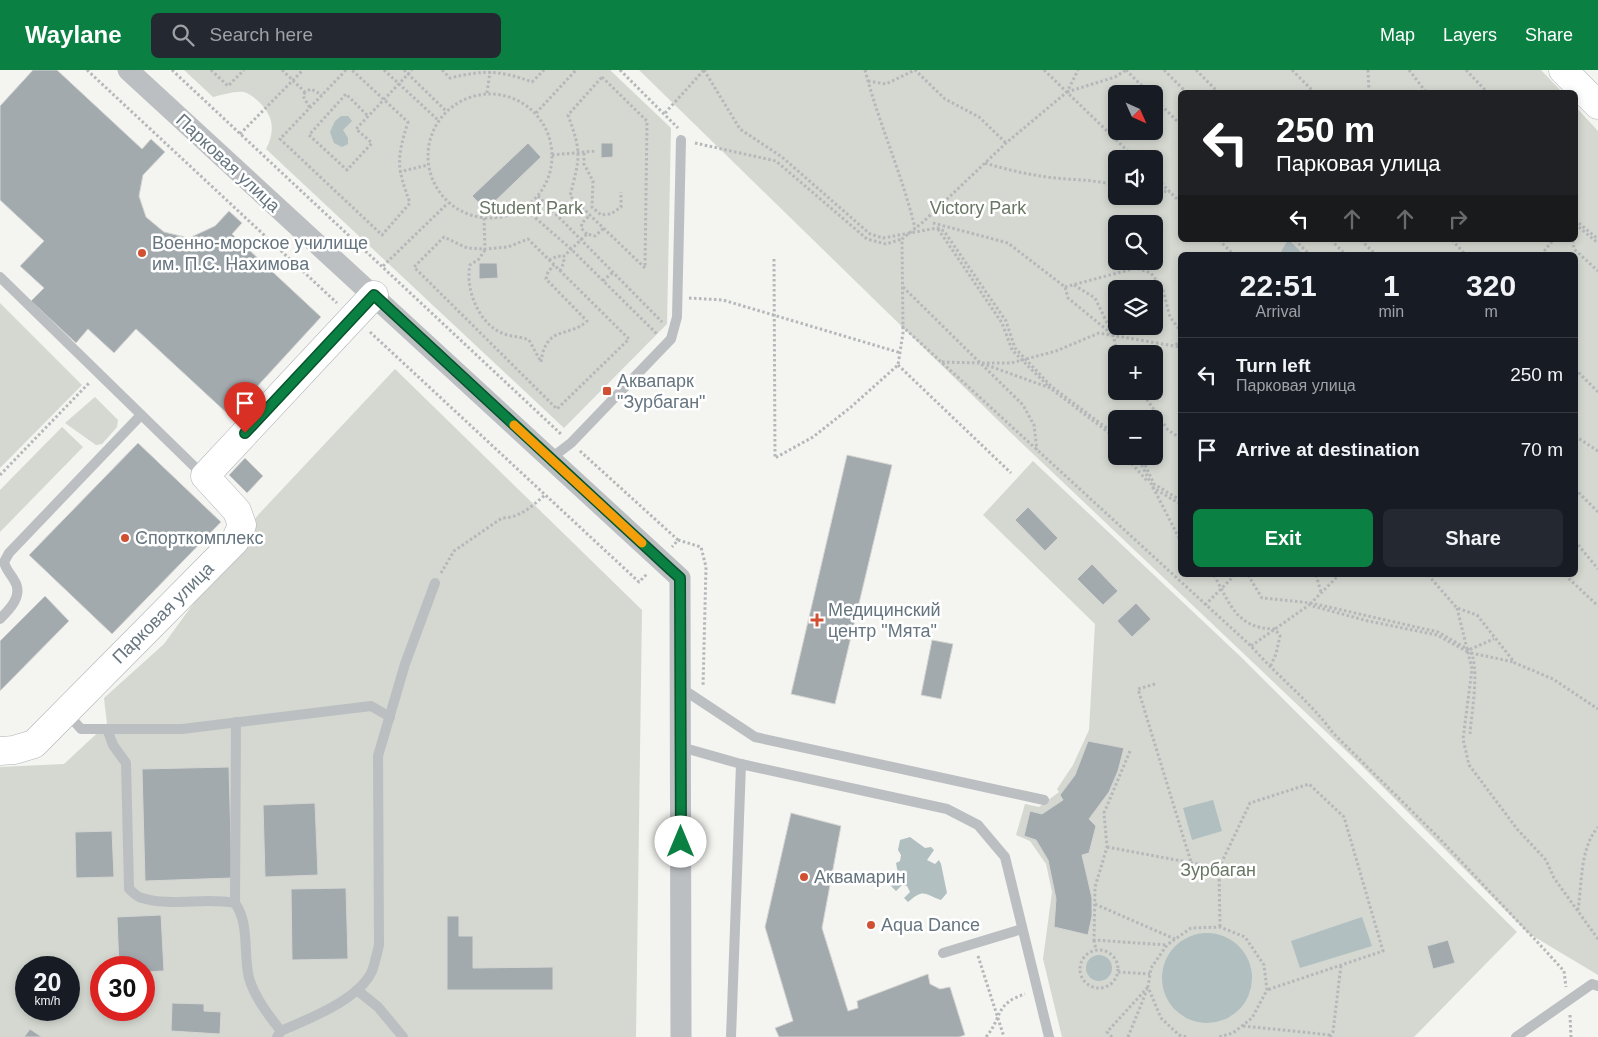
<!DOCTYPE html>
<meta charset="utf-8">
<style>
body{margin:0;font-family:Arial,sans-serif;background:#242831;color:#f1f3f6;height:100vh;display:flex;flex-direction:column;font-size:19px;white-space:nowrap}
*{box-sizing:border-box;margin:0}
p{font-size:16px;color:#9ea1a6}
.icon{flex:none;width:28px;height:28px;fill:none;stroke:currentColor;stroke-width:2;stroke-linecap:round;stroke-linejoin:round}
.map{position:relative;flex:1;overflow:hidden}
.details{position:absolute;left:1178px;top:182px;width:400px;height:325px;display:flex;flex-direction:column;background:#171b24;border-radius:8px;box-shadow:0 2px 8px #0003}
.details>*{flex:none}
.banner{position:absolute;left:1178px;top:20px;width:400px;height:152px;border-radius:8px;box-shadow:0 2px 8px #0003;background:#202124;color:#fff;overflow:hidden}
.needle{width:32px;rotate:135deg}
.buttons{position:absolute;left:1108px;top:15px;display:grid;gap:10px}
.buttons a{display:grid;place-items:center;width:55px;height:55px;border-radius:8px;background:#171b24;box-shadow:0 2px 8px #0003;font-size:25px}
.speed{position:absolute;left:15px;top:886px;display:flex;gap:10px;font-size:25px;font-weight:700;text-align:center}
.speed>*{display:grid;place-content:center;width:65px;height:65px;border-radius:50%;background:#171b24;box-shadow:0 2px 8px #0003;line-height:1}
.speed small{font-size:12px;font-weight:400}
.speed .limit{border:8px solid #d22;background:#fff;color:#111}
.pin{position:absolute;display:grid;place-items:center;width:42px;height:42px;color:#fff;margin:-51px -21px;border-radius:50% 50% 50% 0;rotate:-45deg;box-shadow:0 0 5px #0007}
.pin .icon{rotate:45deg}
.me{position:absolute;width:55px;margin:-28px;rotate:0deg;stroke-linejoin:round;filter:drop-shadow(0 0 4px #0008)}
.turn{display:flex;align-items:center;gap:18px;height:105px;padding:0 15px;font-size:22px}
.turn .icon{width:65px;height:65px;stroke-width:2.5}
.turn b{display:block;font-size:35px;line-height:42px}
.lanes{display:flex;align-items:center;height:48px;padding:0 15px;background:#0003;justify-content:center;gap:25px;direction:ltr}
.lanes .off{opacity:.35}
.eta{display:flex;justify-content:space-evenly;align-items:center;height:85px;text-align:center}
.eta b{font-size:30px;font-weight:700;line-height:35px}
.primary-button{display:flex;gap:10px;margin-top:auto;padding:10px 15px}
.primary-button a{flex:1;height:58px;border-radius:8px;background:#0b8043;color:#fff;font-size:20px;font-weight:700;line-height:58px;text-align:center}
.primary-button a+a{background:#242831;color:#f1f3f6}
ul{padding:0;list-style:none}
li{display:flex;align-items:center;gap:15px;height:75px;padding:0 15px;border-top:1px solid #363941}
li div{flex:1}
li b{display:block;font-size:19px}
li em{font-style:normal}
header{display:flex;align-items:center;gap:30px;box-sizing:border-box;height:70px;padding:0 25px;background:#0b8043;color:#fff}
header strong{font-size:24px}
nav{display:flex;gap:28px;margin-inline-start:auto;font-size:18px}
.search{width:350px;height:45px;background:#242831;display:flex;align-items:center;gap:12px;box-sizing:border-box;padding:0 18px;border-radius:8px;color:#9ea1a6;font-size:19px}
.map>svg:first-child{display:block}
</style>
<header>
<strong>Waylane</strong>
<div class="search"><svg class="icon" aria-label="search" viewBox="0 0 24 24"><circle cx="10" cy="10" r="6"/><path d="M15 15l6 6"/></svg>Search here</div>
<nav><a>Map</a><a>Layers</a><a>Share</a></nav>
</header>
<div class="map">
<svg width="1598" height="967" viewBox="0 0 1598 967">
<rect width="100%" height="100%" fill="#f4f4f0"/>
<!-- green -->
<g fill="#d4d8d0" fill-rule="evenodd">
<path d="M 184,0 L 610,0 L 671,58 L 667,254 L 564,358 L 266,79 C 275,62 274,47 260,33 C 256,29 249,23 244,22 C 233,21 223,25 213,27 Z"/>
<path d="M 639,0 L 1541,0 L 1562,22 L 1180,22 L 1180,170 L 1575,170 L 1575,36 L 1598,61 L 1598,905 L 1528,863 L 1361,695 L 1009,361 ZM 1116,24 L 1154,24 L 1154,61 L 1116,61 ZM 1116,89 L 1154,89 L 1154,126 L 1116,126 ZM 1116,154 L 1154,154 L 1154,191 L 1116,191 ZM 1180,185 L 1575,185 L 1575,505 L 1180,505 ZM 1116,219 L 1154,219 L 1154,256 L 1116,256 ZM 1116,284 L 1154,284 L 1154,321 L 1116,321 ZM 1116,349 L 1154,349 L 1154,386 L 1116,386 Z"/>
<path d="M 0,233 L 82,315 L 0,398 Z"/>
<path d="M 395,299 L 642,540 L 636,967 L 0,967 L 0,697 L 64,694 L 107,654 L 104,628 L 164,574 L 258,445 ZM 26,898 L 69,898 L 69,940 L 26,940 ZM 101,898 L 144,898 L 144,940 L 101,940 Z"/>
<path d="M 95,327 L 118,350 L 117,357 L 102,374 L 96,375 L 65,353 Z"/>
<path d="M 62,357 L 83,377 L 0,462 L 0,420 Z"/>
<path d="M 1033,391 L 1242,588 L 1517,862 L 1414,967 L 1062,967 L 1043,889 L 1052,822 L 1046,794 L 1030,771 L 1016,765 L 1025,734 L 1039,737 L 1059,722 L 1057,719 L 1073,695 L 1089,660 L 1095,554 L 983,445 Z"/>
</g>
<!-- water -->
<g fill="#b1bfc1">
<path d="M 341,46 L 348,46 L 352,51 L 343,60 L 348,68 L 348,74 L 342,77 L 334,73 L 330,62 L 335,51 Z"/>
<path d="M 1288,170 L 1289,170 L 1304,185 L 1279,185 Z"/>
<path d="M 1213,730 L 1222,761 L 1192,770 L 1183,738 Z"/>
<path d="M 910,767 L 925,778 L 931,777 L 934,780 L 927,790 L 935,794 L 939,790 L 941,794 L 947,823 L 941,830 C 924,824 924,818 908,832 L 904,828 L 910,822 L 907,816 L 902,815 L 896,821 L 891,816 L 899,809 L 896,793 L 900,791 L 901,785 L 898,780 L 900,770 Z"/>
<path d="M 1362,847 L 1372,876 L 1300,898 L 1291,871 Z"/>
<circle cx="1207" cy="908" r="45"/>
<circle cx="1099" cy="898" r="13"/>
</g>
<!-- building -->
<g fill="#a2aaae" stroke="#d5d5d3">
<path d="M 33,0 L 57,0 L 142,79 L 151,69 L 165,82 L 143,105 L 139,126 L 146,147 L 164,162 L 189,168 L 215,156 L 229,141 L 242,153 L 232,164 L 321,247 L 230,346 L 136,259 L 114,283 L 88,259 L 76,273 L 31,231 L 44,218 L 20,196 L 44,171 L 0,130 L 0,36 Z"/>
<path d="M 528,73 L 541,87 L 486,140 L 472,126 Z"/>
<path d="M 601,73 L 613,73 L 613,87 L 601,88 Z"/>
<path d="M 479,193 L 497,193 L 498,208 L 479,209 Z"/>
<path d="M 138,373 L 221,452 L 112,564 L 29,485 Z"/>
<path d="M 847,385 L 892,395 L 835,634 L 791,624 Z"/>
<path d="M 245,388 L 263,406 L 247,423 L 229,405 Z"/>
<path d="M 1028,437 L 1058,468 L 1045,481 L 1015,450 Z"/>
<path d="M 1092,494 L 1118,521 L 1103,535 L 1077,509 Z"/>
<path d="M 45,526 L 69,551 L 0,621 L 0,571 Z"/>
<path d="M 1136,533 L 1151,549 L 1132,567 L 1117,551 Z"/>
<path d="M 932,570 L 953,574 L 941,629 L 921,625 Z"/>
<path d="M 1088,671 L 1124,678 L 1118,701 L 1109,722 L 1089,749 L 1096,756 L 1089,783 L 1082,785 L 1092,828 L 1092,846 L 1088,865 L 1054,857 L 1056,829 L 1048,790 L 1036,770 L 1024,766 L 1030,741 L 1042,744 L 1063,730 L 1060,725 L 1075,705 Z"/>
<path d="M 229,697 L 232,808 L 145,811 L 142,699 Z"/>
<path d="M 315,733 L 318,805 L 265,807 L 263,735 Z"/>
<path d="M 791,743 L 841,756 L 822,858 L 848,941 L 858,938 L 857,931 L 928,904 L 930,914 L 940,919 L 950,917 L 965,965 L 959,967 L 779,967 L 775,958 L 793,951 L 765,857 Z"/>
<path d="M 112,761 L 114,807 L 76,808 L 75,762 Z"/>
<path d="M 346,818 L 348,889 L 292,890 L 291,819 Z"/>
<path d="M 161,845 L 164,901 L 144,902 L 144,898 L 119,898 L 117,847 Z"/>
<path d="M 447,846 L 459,846 L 459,866 L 473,866 L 473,898 L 553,897 L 553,920 L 447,920 Z"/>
<path d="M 1448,870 L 1455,893 L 1433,899 L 1427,876 Z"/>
<path d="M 172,933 L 204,934 L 204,941 L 221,942 L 220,964 L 171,961 Z"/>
<path d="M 30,959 L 42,967 L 24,967 Z"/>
</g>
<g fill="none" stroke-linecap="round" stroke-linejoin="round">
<defs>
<g id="secondary">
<path d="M 1563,0 L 1598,35"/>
<path d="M 0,681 L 14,680 L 34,674 L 235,471 L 242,455 L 237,441 L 205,406 L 374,225"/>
</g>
</defs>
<!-- secondary casing -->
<use href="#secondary" stroke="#aeb3b7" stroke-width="29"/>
<!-- path -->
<g stroke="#b5b8ba" stroke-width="3" stroke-dasharray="2.5 2.5" stroke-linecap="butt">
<path d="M 87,0 L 337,233"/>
<path d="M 172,0 L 562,365"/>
<path d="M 211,0 L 228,16 L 244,0"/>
<path d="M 282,0 L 305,22 L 311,19 L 322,25"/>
<path d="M 346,0 L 280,69 L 382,165 L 410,133 C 397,97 396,90 408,52 L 352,0"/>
<path d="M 384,0 L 438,50"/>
<path d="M 404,0 L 446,41"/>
<path d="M 442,0 L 450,8 C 483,0 500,0 532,12 L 544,0"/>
<path d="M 620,0 L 678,58"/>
<path d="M 704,0 L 740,59 L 782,87 L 870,164 L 883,168 L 937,158 L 944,161 L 1006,251 L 1015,278 L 1051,316 L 1116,365"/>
<path d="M 865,0 C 879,54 902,104 915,158"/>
<path d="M 1044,0 L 1136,89"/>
<path d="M 1126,0 L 1150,24"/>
<path d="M 1164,0 L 1186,22"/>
<path d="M 1196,0 L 1218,22"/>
<path d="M 1292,0 L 1314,22"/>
<path d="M 1368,0 L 1369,22"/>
<path d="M 1409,0 L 1426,22"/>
<path d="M 1466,0 L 1487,22"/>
<path d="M 602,7 L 647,51 L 645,198 L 570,126 C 580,86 582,84 568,45 Z"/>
<path d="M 868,11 L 886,14 L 915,0 L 945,29 L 979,47 L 1006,73"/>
<path d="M 305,22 L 303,26 L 310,38"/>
<path d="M 1067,22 L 1115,7 L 1126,0"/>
<path d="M 487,23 L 490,2"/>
<circle cx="490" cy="86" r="62"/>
<path d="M 1154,28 L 1180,54"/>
<path d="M 536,43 L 576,0"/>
<path d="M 665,43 L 704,0"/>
<path d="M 367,45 L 346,24 L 309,65 L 347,100 L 372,73 L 356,59 L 412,0"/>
<path d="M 240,64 L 303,0"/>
<path d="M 695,73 L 776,91 L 867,169 L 886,174 L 902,169"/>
<path d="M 584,83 L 584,94 L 593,111 L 592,137 L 601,145 L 611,144 L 621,137 L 621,122"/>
<path d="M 552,85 L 596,81"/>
<path d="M 985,93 C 1011,101 1039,107 1066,109 C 1083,110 1099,111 1116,115"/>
<path d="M 399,102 L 428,95"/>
<path d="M 1154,106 L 1180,132"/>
<path d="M 1154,120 L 1170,122"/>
<path d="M 538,126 L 662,252"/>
<path d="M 524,138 L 571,179 L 658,265"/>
<path d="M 484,148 L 485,179 L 508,177 L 528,169 L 629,269 L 557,339 L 414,197 L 444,167 L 467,178 L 485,179"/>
<path d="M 1575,150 L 1598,169"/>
<path d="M 933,153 L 1008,173 L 1065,217 L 1068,228 L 1113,265"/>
<path d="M 1575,154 L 1598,173"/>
<path d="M 938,159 L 1002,253 L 1012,280 L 1050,318"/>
<path d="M 587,164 L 581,158 L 582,153 L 590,145"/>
<path d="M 1219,170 L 1234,185"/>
<path d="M 1295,170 L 1310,185"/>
<path d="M 1331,170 L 1346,185"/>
<path d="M 1361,170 L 1376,185"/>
<path d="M 1452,170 L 1466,185"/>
<path d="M 1573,170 L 1574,179 L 1598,201"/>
<path d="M 485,180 L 479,189 L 470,195 C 465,218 478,253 502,263 C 510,267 520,266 529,270 L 541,292 C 546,254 570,268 587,251 L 546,209 L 548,202 L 554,195"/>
<path d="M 1541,185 L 1553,170"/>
<path d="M 774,189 L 775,388 L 813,367 L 851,337 L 898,295 L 903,263 L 902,169 L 923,152 L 1006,73 L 1067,22 L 1078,0"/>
<path d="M 549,190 L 558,186 L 563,187 L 587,164 L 595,166 L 604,158"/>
<path d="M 383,196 L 448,133"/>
<path d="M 560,201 L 564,192 L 563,187"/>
<path d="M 603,211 L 613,202"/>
<path d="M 1074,215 L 1095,228 L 1113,265 L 1118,284"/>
<path d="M 903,217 L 1023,335 L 1034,355 L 1037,380"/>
<path d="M 1065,217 L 1136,198 L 1151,203 L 1163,220 L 1170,247 L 1180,260"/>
<path d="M 689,228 L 723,230 L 901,283"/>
<path d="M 902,256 L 1251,576 C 1277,606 1310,631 1333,663 L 1438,767 L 1543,878 L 1564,901 L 1566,917"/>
<path d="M 370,262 L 639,512 L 647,504"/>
<path d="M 1176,275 L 1180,269"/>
<path d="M 942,292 L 981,293 L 1050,318 L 1116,368"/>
<path d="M 982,293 L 1011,293 L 1056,281 L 1099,263 L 1180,277"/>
<path d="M 898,295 L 1011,403"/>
<path d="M 1575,299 L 1598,322"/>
<path d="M 1141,321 L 1168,360 L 1180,368"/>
<path d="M 1575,366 L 1598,381"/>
<path d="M 1112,367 L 1116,373"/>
<path d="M 580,381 L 678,470 L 672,477"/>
<path d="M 1125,386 L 1148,412"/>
<path d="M 1137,386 L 1180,470"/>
<path d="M 1141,386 L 1154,414 L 1180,430"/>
<path d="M 0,405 L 90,312"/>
<path d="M 1152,417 L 1180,434"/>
<path d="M 1575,419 L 1598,442"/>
<path d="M 678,470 L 701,477 L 706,497 L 703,617"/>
<path d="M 1575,471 L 1598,499"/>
<path d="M 441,503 L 454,481 L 502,448 C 520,448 532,436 545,425"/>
<path d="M 1214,505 C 1230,534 1237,559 1275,559 L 1280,566 L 1276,584 L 1270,597"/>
<path d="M 1248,505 L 1262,528 L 1311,533 L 1438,562 L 1469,580 C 1481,593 1471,646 1470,664"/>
<path d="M 1316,505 L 1321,522"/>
<path d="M 1428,505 L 1457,538 L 1477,545 L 1515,593 L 1553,609 L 1598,639"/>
<path d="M 1565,505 L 1598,536"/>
<path d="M 1310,534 L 1339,505"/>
<path d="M 1205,535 L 1235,505"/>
<path d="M 1457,538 L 1472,599 L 1463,669 L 1469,695 L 1517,759 L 1546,790 L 1554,808 L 1598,869"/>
<path d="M 1251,576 L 1309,535 L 1368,551 L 1437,565 L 1466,581 L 1494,569"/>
<path d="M 1471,583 L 1514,592"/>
<path d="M 1155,614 L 1138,619 L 1191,792"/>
<path d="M 1130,681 L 1104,743 L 1107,777 L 1095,817 L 1094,870 L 1167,875"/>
<path d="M 1107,777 L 1219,798 L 1220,857"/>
<path d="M 1219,798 L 1250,733 L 1309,714 L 1344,747 L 1383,881 L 1267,920"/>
<path d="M 1095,834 L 1175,869"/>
<path d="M 1578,840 C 1582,813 1580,778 1598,757"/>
<path d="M 1094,870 L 1096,880"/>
<circle cx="1099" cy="899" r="19"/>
<path d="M 978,886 L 1004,967"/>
<path d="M 1118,902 L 1150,904"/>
<path d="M 1570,945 L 1571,967"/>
<path d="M 1243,956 L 1331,965"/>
<path d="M 986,967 C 1003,947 994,934 1025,924"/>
<path d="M 1112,967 L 1107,962 L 1148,917"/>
<path d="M 1128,967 L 1147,920"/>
<path d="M 1186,967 L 1179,965 L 1161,948 L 1148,917 L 1151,898 L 1167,875 L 1191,858 L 1220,857 L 1245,867 L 1264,895 L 1267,920 L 1252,948 L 1233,963 L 1219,967"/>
<path d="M 1330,967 L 1333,962 L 1341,895"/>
</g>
<!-- lane -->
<g stroke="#bbbfc2" stroke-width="10">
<path d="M 0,207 L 204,406"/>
<path d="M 550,389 L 571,373 L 671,269 L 677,247 L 681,70"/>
<path d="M 0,549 C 10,539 24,525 14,510 C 10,503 6,500 4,492 L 9,483 L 141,345"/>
<path d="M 681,618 L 755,667 L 1044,730"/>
<path d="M 67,643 L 81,659 L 182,659 L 371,636 L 390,647"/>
<path d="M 107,659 L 113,675 L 126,693 L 129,819 C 133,822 137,827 142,828 C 171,837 205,827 235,833 C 250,854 243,884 249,908 C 255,928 269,946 281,961"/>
<path d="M 681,677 L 741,694 L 947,739 L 978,755 L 1005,787 L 1049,967"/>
<path d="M 235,833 L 236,652"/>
<path d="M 943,883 L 1022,859"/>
<path d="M 357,920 L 378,937 L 403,967"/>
<path d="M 277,967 L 281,961 C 308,949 359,930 372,901 C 375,893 377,883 379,875 L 378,686 L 405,594 L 435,513"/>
<path d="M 731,967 L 741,694"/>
<path d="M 1516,967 L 1592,914 L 1598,916"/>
</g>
<!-- street -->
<path stroke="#bbbfc2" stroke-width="21" d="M 128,0 L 680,508 L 681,967"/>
<!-- secondary -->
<use href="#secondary" stroke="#fff" stroke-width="28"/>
</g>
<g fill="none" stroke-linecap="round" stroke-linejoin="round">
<defs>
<path id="route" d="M 245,363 L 374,225 L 670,499 L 680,508 L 681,772"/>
</defs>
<!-- route casing -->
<use href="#route" stroke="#07532c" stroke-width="12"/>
<!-- route -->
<use href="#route" stroke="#0b8043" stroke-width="9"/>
<!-- slow -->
<path stroke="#f59e0b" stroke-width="9" d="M 514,355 L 642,473"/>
</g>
<!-- markers -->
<g fill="#d25032" stroke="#fff" stroke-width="2">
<circle cx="142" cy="183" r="5"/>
<rect x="602" y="316" width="10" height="10" rx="2.5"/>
<circle cx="125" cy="468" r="5"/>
<path d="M814.5 542.5h5v5h5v5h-5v5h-5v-5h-5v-5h5z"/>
<circle cx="804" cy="807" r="5"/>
<circle cx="871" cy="855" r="5"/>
</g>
<g text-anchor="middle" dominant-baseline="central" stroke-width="5" stroke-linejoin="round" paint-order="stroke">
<!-- street labels -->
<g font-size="18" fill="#66757f" stroke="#fff">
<text transform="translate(228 93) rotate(43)">Парковая улица</text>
<text transform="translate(163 543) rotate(-45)">Парковая улица</text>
</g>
<!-- park labels -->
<g font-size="18" fill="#697764" stroke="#fff">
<text x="531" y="138">Student Park</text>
<text x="978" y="138">Victory Park</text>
<text x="1218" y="800">Зурбаган</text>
</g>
<!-- poi labels -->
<g font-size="18" fill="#66757f" stroke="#fff" text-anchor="start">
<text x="152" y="173">Военно-морское училище<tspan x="152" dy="21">им. П.С. Нахимова</tspan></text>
<text x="617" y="311">Аквапарк<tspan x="617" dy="21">"Зурбаган"</tspan></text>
<text x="135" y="468">Спорткомплекс</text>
<text x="828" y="540">Медицинский<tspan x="828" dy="21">центр "Мята"</tspan></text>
<text x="814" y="807">Аквамарин</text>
<text x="881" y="855">Aqua Dance</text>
</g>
</g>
</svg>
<div class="buttons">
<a><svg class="needle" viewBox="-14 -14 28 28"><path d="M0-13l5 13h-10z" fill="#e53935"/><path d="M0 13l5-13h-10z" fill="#9ea1a6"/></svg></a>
<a><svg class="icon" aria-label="sound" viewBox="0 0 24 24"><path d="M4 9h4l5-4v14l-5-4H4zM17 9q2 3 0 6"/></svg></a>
<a><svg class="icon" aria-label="search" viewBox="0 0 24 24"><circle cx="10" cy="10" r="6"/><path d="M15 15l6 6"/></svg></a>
<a><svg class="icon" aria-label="layers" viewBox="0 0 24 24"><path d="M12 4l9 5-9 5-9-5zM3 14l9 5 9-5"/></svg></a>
<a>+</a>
<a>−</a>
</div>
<div class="speed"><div>20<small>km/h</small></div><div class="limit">30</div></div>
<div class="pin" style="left:245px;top:363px;background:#d93025"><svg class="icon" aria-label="arrive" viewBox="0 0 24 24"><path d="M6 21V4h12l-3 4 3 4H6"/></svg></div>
<svg class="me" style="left:681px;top:772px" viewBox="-20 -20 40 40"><circle r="19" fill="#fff"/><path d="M0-13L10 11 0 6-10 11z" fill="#0b8043"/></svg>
<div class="banner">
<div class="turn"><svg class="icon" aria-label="left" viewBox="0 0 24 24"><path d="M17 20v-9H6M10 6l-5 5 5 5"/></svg><div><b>250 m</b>Парковая улица</div></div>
<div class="lanes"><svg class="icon" aria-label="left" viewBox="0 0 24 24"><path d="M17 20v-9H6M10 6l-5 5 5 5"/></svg><svg class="icon off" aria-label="ahead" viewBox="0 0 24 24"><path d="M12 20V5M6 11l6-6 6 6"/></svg><svg class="icon off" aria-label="ahead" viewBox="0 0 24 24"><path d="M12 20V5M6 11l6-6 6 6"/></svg><svg class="icon off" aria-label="right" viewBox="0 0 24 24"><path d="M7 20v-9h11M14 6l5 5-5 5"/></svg></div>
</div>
<section class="details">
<div class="eta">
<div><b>22:51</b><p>Arrival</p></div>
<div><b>1</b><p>min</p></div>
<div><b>320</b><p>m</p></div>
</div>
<ul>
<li><svg class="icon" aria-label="left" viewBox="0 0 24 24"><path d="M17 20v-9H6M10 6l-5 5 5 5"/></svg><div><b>Turn left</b><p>Парковая улица</p></div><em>250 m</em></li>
<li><svg class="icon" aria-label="arrive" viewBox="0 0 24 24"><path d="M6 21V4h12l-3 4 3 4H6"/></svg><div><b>Arrive at destination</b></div><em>70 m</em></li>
</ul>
<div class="primary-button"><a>Exit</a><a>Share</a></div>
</section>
</div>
